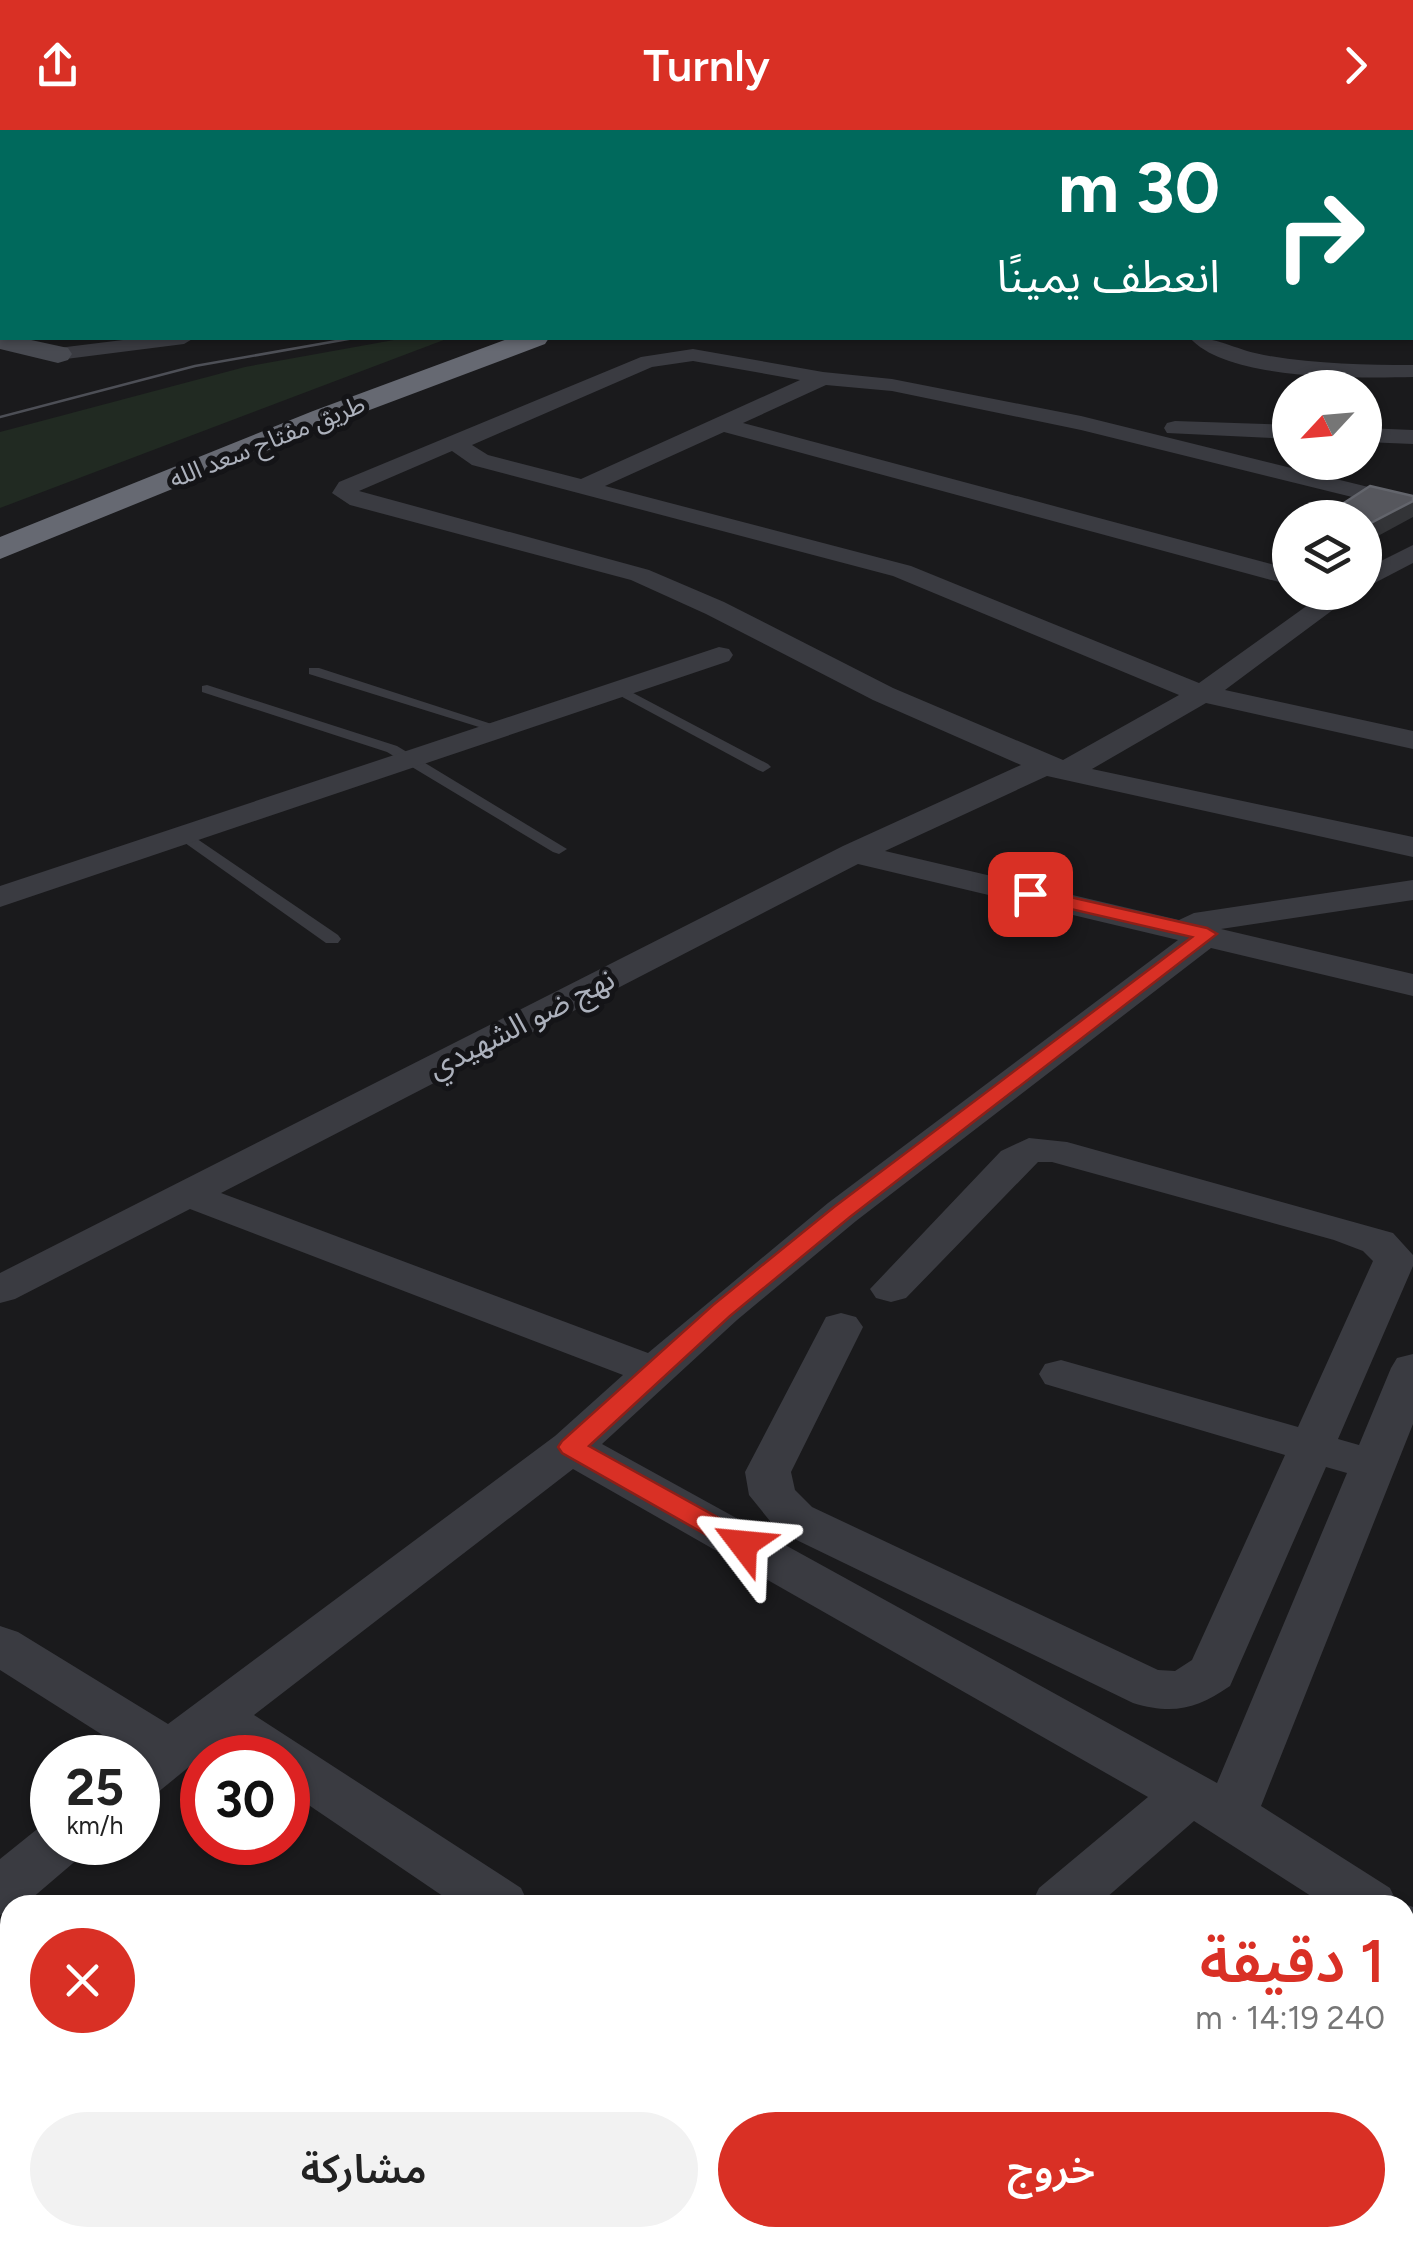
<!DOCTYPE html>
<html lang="ar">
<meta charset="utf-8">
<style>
body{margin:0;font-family:Figtree,"Noto Sans Arabic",sans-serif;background:#f2f2f2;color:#222;direction:rtl;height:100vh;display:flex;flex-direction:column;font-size:38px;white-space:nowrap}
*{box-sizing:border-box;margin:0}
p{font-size:32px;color:#767676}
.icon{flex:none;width:55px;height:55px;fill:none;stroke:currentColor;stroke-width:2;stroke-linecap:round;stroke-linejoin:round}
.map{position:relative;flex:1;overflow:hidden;direction:ltr}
.panel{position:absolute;left:0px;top:1765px;width:1415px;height:352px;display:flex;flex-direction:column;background:#fff;border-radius:30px 30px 0 0;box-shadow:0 2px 8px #0004;direction:rtl}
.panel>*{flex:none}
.top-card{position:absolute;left:0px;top:0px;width:1415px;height:210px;box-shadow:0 2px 8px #0004;direction:rtl;background:#00695c;color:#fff;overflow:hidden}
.needle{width:65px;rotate:244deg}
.fabs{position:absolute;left:1272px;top:240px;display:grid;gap:20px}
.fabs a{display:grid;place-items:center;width:110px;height:110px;border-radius:50%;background:#fff;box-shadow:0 2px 8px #0004;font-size:50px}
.speed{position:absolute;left:30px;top:1605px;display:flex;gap:20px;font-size:50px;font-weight:700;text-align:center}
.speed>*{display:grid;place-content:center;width:130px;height:130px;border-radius:50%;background:#fff;box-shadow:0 2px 8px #0004;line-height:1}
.speed small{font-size:25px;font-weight:400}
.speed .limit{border:15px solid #d22;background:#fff;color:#111}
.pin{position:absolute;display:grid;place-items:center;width:85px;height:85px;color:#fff;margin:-42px;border-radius:20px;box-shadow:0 5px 15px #0006}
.me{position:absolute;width:110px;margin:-55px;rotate:299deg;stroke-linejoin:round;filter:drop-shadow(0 0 8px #0008)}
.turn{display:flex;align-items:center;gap:35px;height:210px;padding:0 30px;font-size:45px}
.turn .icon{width:130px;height:130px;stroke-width:2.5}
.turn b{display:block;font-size:70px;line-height:85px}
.round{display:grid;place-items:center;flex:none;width:105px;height:105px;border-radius:52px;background:#f2f2f2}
.headline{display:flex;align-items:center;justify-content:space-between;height:170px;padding:0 30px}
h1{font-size:60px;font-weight:600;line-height:75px;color:#d93025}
.button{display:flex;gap:20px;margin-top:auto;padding:20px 30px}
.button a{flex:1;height:115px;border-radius:60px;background:#d93025;color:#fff;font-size:40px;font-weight:600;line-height:115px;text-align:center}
.button a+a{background:#f2f2f2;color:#222}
header{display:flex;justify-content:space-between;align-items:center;height:130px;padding:0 30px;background:#d93025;color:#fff;font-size:45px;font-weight:600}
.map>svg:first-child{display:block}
</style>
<header><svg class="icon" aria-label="forward" viewBox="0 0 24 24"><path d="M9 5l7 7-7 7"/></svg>Turnly<svg class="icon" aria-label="share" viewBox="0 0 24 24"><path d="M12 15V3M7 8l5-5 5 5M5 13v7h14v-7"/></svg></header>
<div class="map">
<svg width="1413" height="2117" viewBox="0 0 1413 2117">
<rect width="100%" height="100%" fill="#1a1a1c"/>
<!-- green -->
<g fill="#212a22">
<path d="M 0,0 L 351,0 L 2,2 L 0,44 Z"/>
<path d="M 405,208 L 449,208 L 0,378 L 0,302 L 245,237 Z"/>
</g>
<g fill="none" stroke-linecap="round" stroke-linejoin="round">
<!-- lane -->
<g fill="#3a3b41" fill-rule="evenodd">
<rect x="1412" y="17" width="1" height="4"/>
<rect x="1412" y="120" width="1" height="6"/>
<rect x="1412" y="161" width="1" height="6"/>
<path d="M 309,538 L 319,538 L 507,599 L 500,603 L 495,602 L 309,544 Z"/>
<path d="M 207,555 L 397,616 L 567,719 L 559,724 L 553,722 L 387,622 L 202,562 L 202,556 Z"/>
<path d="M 618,555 L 768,634 L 771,637 L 763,642 L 758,640 L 613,562 L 611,559 Z"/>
<path d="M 184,700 L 338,805 L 341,809 L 338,813 L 326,813 L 178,708 L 178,702 Z"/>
</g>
<!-- street -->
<g fill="#3a3b41" fill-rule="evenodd">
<path d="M 139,208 L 194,208 L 184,214 L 58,230 L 48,224 L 58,218 Z"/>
<path d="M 1190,208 C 1216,206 1238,221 1264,225 C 1313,234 1364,235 1413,235 L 1413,247 C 1358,248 1228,251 1190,208 Z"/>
<path d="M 693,219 L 823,242 L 892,249 L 1081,286 L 1413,368 L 1413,382 L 1081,300 L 892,261 L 826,255 L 743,293 L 1290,439 L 1290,455 L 724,302 L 605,356 L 911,436 L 1199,553 L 1326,462 L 1357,462 L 1225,560 L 1413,601 L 1413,619 L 1206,573 L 1092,639 L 1413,707 L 1413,727 L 1047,646 L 885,721 L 1179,790 L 1194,783 L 1413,750 L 1413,770 L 1221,799 L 1413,844 L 1413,866 L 1211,818 L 856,1091 L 737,1190 L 602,1314 L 1217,1653 L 1347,1343 L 1326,1337 L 1230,1556 C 1197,1579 1173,1585 1133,1573 L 778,1401 L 749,1365 L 745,1342 L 826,1187 L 841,1183 L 856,1187 L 863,1197 L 791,1342 L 795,1360 L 812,1377 L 1158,1540 L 1175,1541 L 1192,1530 L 1285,1325 L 1045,1254 L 1039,1244 L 1045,1234 L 1061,1230 L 1298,1297 L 1373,1131 L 1363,1121 L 1334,1110 L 1052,1032 L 1038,1032 L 906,1168 L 891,1172 L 876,1168 L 870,1159 L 1001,1021 L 1029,1008 L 1067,1012 L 1393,1103 L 1413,1125 L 1413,1136 L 1338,1309 L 1359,1315 L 1391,1238 L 1397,1228 L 1413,1224 L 1413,1294 L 1261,1676 L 1390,1758 L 1398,1775 L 1325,1775 L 1194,1691 L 1098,1775 L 1031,1775 L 1039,1758 L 1148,1667 L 573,1339 L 254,1585 L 521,1758 L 529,1775 L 456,1775 L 288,1661 L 288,1628 L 237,1628 L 217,1614 L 157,1663 L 138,1669 L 138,1628 L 126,1628 L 131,1623 L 0,1540 L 0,1496 L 18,1502 L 168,1594 L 555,1306 L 623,1245 L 190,1079 L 15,1169 L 0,1173 L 0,1143 L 843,716 L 1021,635 L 873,570 L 706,484 L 631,450 L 350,375 L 332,363 L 339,352 L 641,227 ZM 693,231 L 800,250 L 581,349 L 488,325 L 472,315 L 652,237 ZM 452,321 L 472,335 L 893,446 L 1179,565 L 1063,630 L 893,558 L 724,472 L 649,440 L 359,361 ZM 858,734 L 1178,810 L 828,1073 L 648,1223 L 221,1063 Z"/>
<path d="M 1175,291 L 1290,295 L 1290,309 L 1167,303 L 1164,298 L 1167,293 Z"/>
<path d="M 1365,298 L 1413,300 L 1413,314 L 1365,312 Z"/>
<path d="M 1413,415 L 1413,433 L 1365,458 L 1365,439 Z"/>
<path d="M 719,517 L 729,519 L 733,525 L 729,531 L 0,777 L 0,756 Z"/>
<path d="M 52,1692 L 52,1712 L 87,1712 L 79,1728 L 24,1775 L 10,1775 L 10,1782 L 0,1785 L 0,1729 L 41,1696 Z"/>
<path d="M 1405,1774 L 1413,1777 L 1413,1827 L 1405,1824 Z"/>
<path d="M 0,2021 L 10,2025 L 10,2086 L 0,2082 Z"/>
<path d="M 52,2108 L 126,2108 L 130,2117 L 56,2117 Z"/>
<path d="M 642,2108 L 712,2108 L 708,2117 L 638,2117 Z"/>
<path d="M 1033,2108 L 1116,2108 L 1120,2117 L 1037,2117 Z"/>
</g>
<!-- secondary -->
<g fill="#484a51" fill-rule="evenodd">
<path d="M 1413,193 L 1413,209 L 1405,208 L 1412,208 Z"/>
<path d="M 0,203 L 2,208 L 22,208 L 68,218 L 72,224 L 68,230 L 58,233 L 0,219 Z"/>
</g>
<!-- highway -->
<path fill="#666972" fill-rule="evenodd" d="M 510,208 L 549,208 L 545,214 L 335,293 L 0,429 L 0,407 L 313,281 Z"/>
<!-- tram -->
<g stroke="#4d4f56" stroke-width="2.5">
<path d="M 914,2 L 919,0"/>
<path d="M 0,287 L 195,236 L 354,208"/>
</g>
</g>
<!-- wall -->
<path fill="#4b4d51" d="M 1290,407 L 1290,432 L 1282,430 L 1284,411 Z"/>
<!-- shaded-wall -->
<path fill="#333437" d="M 1413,371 L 1413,387 L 1365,413 L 1365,396 Z"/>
<!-- building -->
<g fill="#56575d" stroke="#63656c" stroke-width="2.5">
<path d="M 471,0 L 619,0 L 643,2 L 465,2 Z"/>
<path d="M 1370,356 L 1413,366 L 1413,371 L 1365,396 L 1365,388 L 1321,388 Z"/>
</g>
<!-- route -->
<path fill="#d93025" stroke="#8d1f18" stroke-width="2.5" d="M 1030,758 L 1207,798 L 1217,804 L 850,1087 L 730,1186 L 589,1316 L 753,1407 L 757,1414 L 753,1420 L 733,1420 L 562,1323 L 558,1317 L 562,1311 L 713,1175 L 834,1077 L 1192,807 L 1023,768 L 1020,764 Z"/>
<g text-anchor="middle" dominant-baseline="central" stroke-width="10" stroke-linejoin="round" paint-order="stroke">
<!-- far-street labels -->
<g font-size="25" fill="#acb1bc" stroke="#141417">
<text transform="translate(267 311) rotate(-22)">طريق مفتاح سعد الله</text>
</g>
<!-- street labels -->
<g font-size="30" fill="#acb1bc" stroke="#141417">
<text transform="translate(521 893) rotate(-27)">نهج ضو الشهيدي</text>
</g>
</g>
</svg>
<div class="fabs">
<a><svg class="needle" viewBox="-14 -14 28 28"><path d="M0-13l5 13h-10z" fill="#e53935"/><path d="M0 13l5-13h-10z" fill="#767676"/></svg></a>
<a><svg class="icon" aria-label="layers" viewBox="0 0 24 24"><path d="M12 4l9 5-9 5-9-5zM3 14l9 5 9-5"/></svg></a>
</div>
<div class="speed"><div>25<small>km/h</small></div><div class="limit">30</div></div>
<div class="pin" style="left:1030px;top:764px;background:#d93025"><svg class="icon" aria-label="arrive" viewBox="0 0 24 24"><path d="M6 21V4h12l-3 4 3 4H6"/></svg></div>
<svg class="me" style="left:743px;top:1414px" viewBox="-20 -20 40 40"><path d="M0-17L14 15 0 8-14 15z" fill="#d93025" stroke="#fff" stroke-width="4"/></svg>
<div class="top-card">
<div class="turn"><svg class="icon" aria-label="right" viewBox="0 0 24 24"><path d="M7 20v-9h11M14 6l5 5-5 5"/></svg><div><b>30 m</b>انعطف يمينًا</div></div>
</div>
<section class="panel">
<div class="headline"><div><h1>1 دقيقة</h1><p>240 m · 14:19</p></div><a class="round" style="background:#d93025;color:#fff"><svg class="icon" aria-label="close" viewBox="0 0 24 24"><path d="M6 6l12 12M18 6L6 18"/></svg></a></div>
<div class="button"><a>خروج</a><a>مشاركة</a></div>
</section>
</div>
